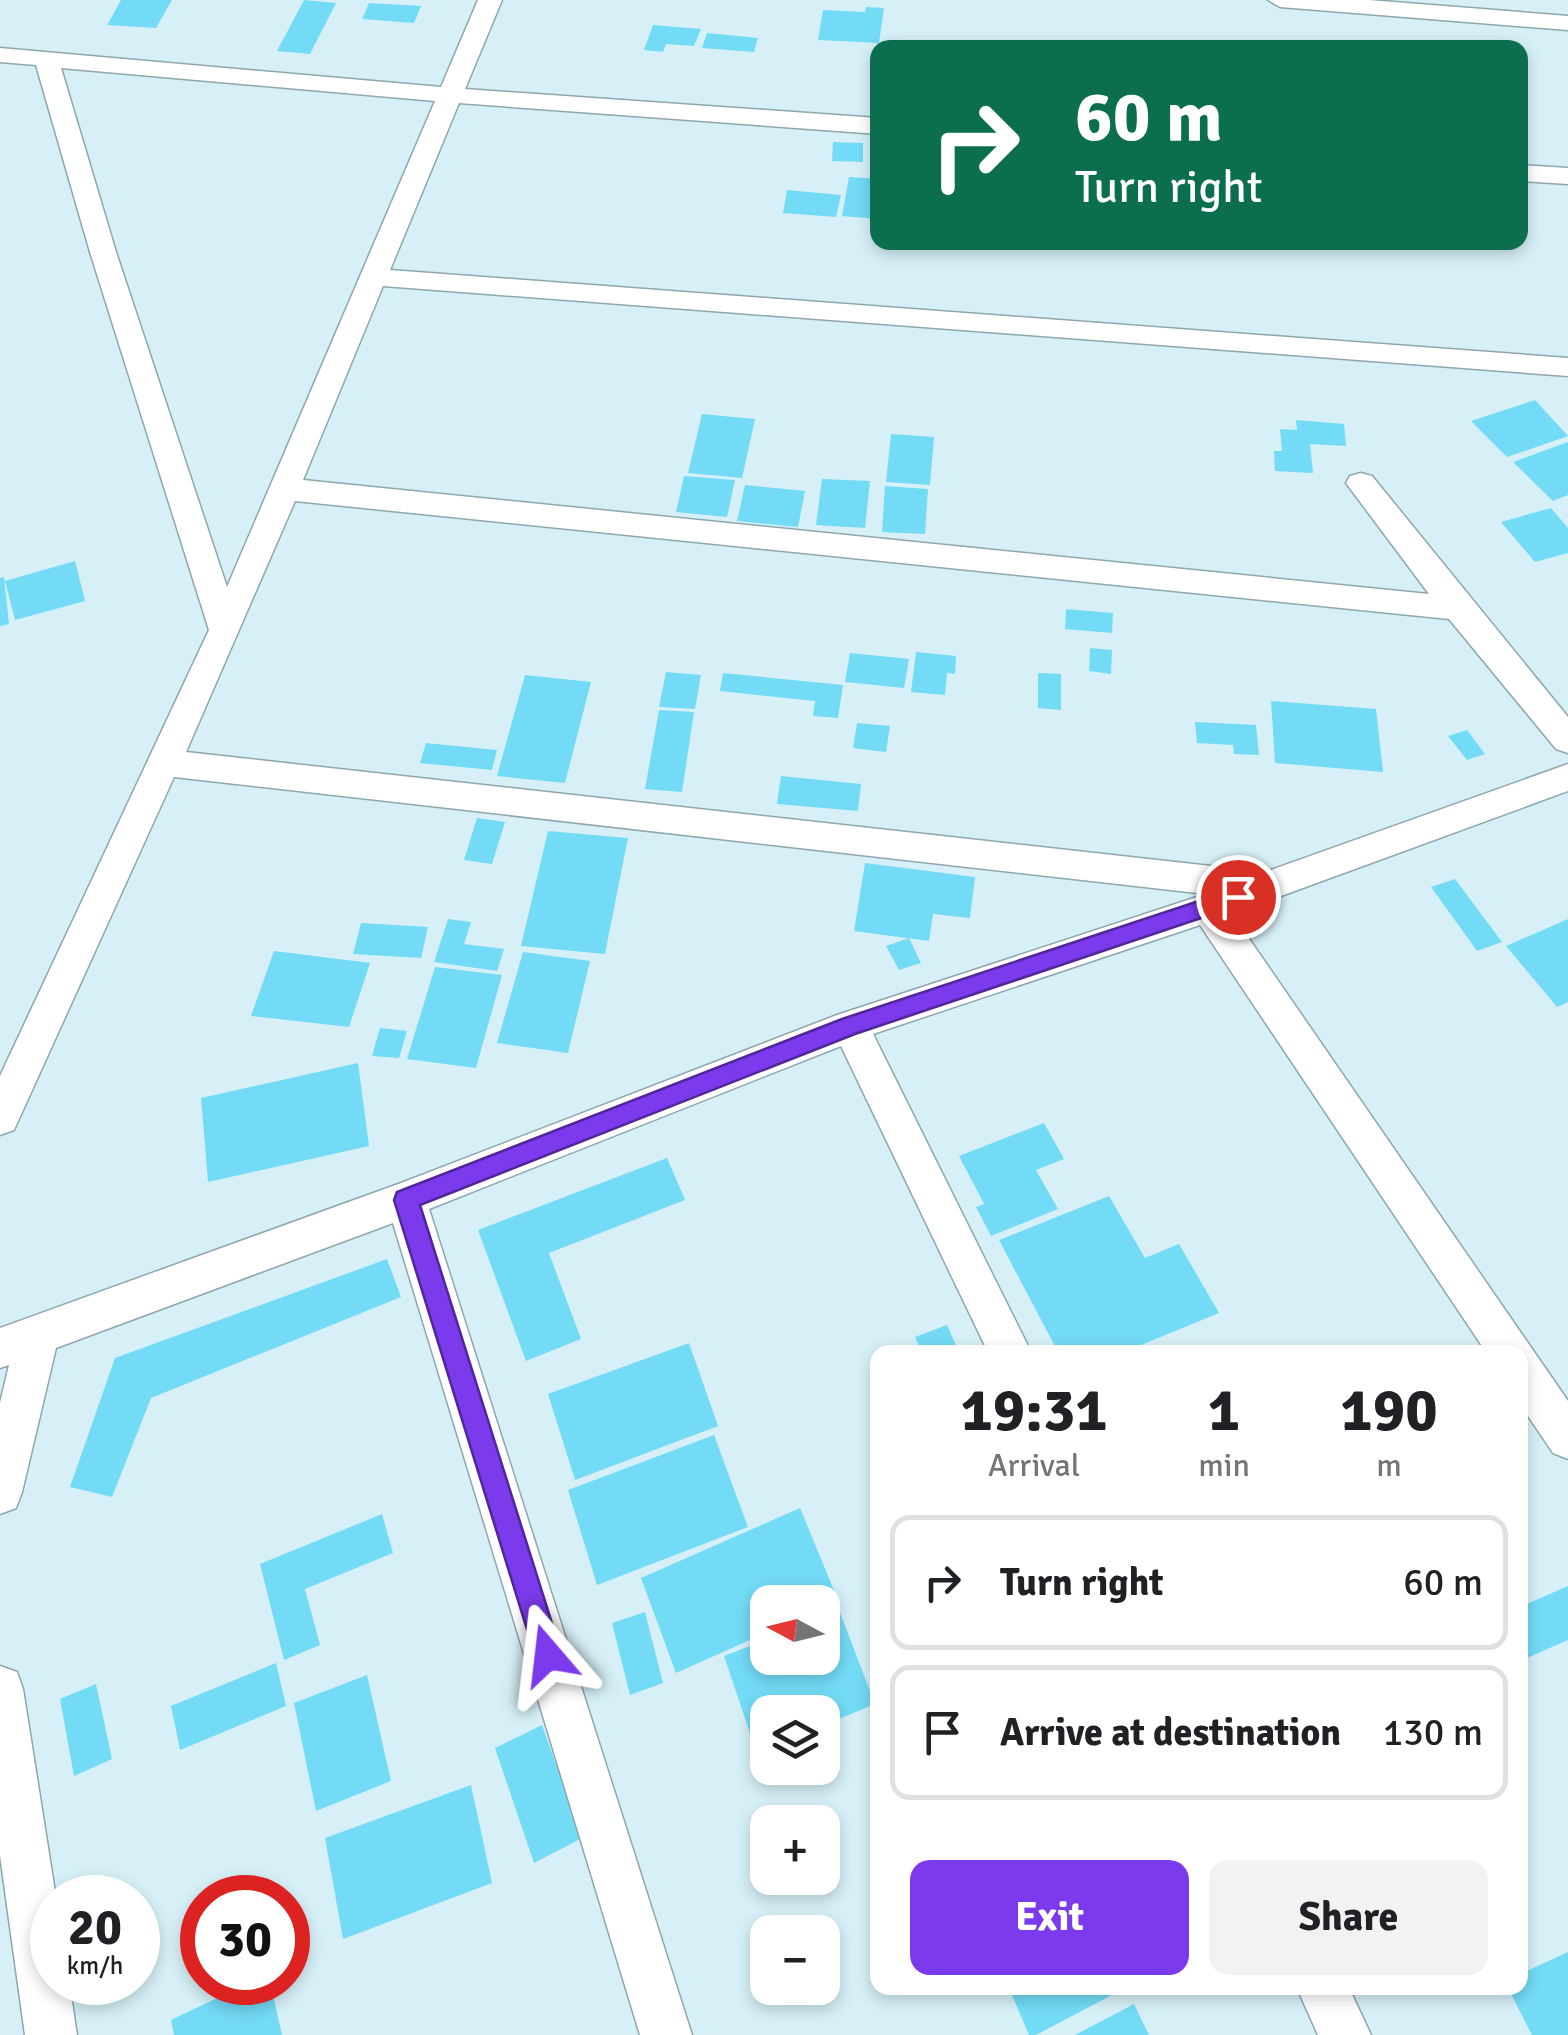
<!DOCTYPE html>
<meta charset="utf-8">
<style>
body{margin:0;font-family:Signika,sans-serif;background:#f2f2f2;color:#202124;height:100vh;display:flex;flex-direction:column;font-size:38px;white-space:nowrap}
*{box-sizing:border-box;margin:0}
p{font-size:32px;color:#757577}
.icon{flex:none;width:55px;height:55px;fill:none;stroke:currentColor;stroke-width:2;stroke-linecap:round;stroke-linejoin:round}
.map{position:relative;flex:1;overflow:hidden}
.details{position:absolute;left:870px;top:1345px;width:658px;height:650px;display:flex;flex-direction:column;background:#fff;border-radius:20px;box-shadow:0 5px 15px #0003}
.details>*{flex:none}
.guide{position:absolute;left:870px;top:40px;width:658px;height:210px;border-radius:20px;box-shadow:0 5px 15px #0003;background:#0b6e4f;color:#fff;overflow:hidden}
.needle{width:65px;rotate:277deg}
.controls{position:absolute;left:750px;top:1585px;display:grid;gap:20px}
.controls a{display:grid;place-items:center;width:90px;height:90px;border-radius:20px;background:#fff;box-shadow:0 5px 15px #0003;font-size:50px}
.speed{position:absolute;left:30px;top:1875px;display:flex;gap:20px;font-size:50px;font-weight:700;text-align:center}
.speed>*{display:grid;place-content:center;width:130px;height:130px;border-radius:50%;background:#fff;box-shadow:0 5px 15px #0003;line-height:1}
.speed small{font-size:25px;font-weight:400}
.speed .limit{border:15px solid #d22;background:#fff;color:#111}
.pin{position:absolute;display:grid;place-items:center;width:85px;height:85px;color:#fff;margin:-42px;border:5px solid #fff;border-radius:50%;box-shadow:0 2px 10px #0007}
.me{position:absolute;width:110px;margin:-55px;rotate:343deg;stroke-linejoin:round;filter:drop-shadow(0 0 8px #0008)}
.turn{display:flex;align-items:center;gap:35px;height:210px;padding:0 40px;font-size:45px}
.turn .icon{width:130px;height:130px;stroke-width:2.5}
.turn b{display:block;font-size:70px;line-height:85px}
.eta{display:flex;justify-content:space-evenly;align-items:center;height:170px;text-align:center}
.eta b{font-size:60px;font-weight:700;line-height:70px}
.primary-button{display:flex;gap:20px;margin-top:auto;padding:20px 40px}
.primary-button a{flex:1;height:115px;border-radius:20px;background:#7c3aed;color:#fff;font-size:40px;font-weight:700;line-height:115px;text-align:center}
.primary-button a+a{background:#f2f2f2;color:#202124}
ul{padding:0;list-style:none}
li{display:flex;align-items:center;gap:30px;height:135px;margin:0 20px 15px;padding:0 20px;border:5px solid #e0e0e0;border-radius:20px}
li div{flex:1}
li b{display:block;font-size:38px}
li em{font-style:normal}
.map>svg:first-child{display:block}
</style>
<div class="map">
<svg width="1568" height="2035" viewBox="0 0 1568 2035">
<rect width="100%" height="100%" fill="#d7f0f8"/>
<!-- building -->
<g fill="#73dbf6">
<path d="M 121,0 L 172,0 L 156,28 L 107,25 Z"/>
<path d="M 304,0 L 336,3 L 310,54 L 277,51 Z"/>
<path d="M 369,3 L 421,6 L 414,23 L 362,19 Z"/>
<path d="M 866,7 L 884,8 L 879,43 L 818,40 L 823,10 L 865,12 Z"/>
<path d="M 653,25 L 701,29 L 694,46 L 666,44 L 663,52 L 644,50 Z"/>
<path d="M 707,33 L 758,38 L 754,52 L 702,48 Z"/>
<path d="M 833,142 L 863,143 L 863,162 L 832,161 Z"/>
<path d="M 849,177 L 878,179 L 878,219 L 842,216 Z"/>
<path d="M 787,190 L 841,195 L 836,217 L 783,213 Z"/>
<path d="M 1535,400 L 1568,436 L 1507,457 L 1471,421 Z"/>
<path d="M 702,414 L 755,419 L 742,478 L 688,473 Z"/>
<path d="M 1296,420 L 1344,424 L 1346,446 L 1310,444 L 1313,473 L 1275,471 L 1274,451 L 1282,451 L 1280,429 L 1297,430 Z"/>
<path d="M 891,434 L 934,437 L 930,485 L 886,482 Z"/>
<path d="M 1568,442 L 1568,495 L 1553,501 L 1513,462 Z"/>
<path d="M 684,476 L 735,480 L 727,517 L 676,512 Z"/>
<path d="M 822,479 L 870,481 L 865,528 L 816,525 Z"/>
<path d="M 745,485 L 805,491 L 798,527 L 737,521 Z"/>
<path d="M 885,486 L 928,489 L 925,534 L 882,532 Z"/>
<path d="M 1551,508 L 1568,528 L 1568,553 L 1535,562 L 1501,522 Z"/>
<path d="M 75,561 L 85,601 L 15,620 L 5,581 Z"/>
<path d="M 4,577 L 9,624 L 0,626 L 0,578 Z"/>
<path d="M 1066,609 L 1113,613 L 1112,633 L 1065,629 Z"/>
<path d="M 1090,648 L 1112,650 L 1111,674 L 1089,671 Z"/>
<path d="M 916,652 L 956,656 L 955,674 L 947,673 L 945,695 L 911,692 Z"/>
<path d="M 850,653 L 909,659 L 904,688 L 845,682 Z"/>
<path d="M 666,672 L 701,675 L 695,709 L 659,707 Z"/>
<path d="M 723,673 L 843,685 L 838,718 L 813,716 L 815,701 L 720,691 Z"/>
<path d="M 1038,673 L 1061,674 L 1061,710 L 1038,708 Z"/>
<path d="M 525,675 L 591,682 L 565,783 L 497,776 Z"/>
<path d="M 1271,701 L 1376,709 L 1383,772 L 1275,763 Z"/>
<path d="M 659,710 L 694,712 L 682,792 L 645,789 Z"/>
<path d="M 1195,722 L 1256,725 L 1259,755 L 1234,754 L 1233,745 L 1197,743 Z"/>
<path d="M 857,723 L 890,726 L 886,752 L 853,748 Z"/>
<path d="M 1467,730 L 1485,754 L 1467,760 L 1448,736 Z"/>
<path d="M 426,743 L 497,750 L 492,770 L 420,763 Z"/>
<path d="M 781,776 L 861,784 L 858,811 L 777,804 Z"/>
<path d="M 477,818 L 505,822 L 492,864 L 464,860 Z"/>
<path d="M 548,831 L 628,838 L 605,954 L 521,946 Z"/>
<path d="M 865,863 L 975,877 L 970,918 L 933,914 L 929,941 L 854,931 Z"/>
<path d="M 1455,879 L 1502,942 L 1477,951 L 1431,887 Z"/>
<path d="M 448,919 L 471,922 L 464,944 L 504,949 L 497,971 L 434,962 Z"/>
<path d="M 1568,919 L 1568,1002 L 1557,1007 L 1506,946 Z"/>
<path d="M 361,923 L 428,927 L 421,958 L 353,954 Z"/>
<path d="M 909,938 L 921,963 L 899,970 L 886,946 Z"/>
<path d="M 274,951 L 370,963 L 349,1027 L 251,1016 Z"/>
<path d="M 523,952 L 590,961 L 568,1053 L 497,1043 Z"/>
<path d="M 435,967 L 502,975 L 476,1068 L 407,1059 Z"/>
<path d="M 380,1028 L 407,1031 L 399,1058 L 372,1056 Z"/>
<path d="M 358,1063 L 369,1146 L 208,1182 L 201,1098 Z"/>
<path d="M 1044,1123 L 1064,1159 L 1036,1170 L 1058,1209 L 991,1236 L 976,1207 L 984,1204 L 959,1156 Z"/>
<path d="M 667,1158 L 685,1200 L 549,1253 L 581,1339 L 526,1361 L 478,1230 Z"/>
<path d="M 1109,1196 L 1145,1258 L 1179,1244 L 1219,1313 L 1124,1352 L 1058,1352 L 999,1240 Z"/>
<path d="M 387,1259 L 401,1297 L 151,1398 L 112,1497 L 70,1487 L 115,1358 Z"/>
<path d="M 947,1325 L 959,1352 L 922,1352 L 915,1337 Z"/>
<path d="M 689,1343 L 718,1426 L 575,1480 L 548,1394 Z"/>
<path d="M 714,1435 L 748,1527 L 597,1585 L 568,1490 Z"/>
<path d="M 800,1508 L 838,1600 L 822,1607 L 822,1602 L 768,1602 L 768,1632 L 676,1673 L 641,1578 Z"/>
<path d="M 382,1514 L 393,1553 L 305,1589 L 320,1645 L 284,1660 L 260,1564 Z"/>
<path d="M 1568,1586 L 1568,1640 L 1520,1661 L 1520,1607 Z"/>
<path d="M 839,1610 L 875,1704 L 822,1726 L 822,1712 L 768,1712 L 768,1749 L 757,1754 L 724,1656 L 768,1639 L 768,1658 L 822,1658 L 822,1616 Z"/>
<path d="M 645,1612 L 663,1683 L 630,1695 L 612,1623 Z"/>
<path d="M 276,1663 L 286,1706 L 180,1750 L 171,1706 Z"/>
<path d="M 367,1675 L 391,1781 L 316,1811 L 294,1703 Z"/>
<path d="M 96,1684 L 112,1759 L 74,1776 L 60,1699 Z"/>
<path d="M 542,1725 L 582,1838 L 534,1863 L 495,1748 Z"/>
<path d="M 471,1785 L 492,1883 L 343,1939 L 325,1838 Z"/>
<path d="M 1568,1952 L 1568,2035 L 1532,2035 L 1508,1988 L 1520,1988 L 1520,1974 Z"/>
<path d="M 251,1982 L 270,1982 L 282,2035 L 174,2035 L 171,2020 Z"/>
<path d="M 1009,1988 L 1125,1988 L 1036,2035 L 1029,2035 Z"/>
<path d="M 1134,2004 L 1149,2035 L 1075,2035 Z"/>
</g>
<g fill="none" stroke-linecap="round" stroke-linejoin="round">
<defs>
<g id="minor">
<path d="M 478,0 L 502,0 L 465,89 L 878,118 L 878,134 L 459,103 L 390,270 L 1568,358 L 1568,376 L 383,286 L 303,480 L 1429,594 L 1346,483 L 1350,476 L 1361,473 L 1372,476 L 1568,717 L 1568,753 L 1556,749 L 1449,619 L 295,501 L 186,752 L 1265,872 L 1568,764 L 1568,791 L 1232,914 L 1568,1401 L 1568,1459 L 1553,1453 L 1520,1404 L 1520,1352 L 1486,1352 L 1200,925 L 873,1034 L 1031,1352 L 988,1352 L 841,1046 L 429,1209 L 692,2035 L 640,2035 L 393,1223 L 56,1348 L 22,1492 L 16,1508 L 0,1514 L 0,1403 L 9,1365 L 0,1368 L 0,1328 L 401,1183 L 837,1015 L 1206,894 L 174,777 L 14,1130 L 0,1135 L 0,1076 L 209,630 L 90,252 L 36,65 L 0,62 L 0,48 L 441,87 ZM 61,68 L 435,101 L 227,587 L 116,252 Z"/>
<path d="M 1268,0 L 1369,0 L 1568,16 L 1568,30 L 1280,7 Z"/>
<path d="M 1520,165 L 1568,168 L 1568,184 L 1520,181 Z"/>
<path d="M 0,1666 L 17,1672 L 23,1689 L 56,1898 L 52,1898 L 52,1982 L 69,1982 L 77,2035 L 25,2035 L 0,1855 Z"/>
<path d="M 1297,1988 L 1349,1988 L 1371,2035 L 1318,2035 Z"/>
</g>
</defs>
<!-- minor casing -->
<use href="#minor" stroke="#8ea6ad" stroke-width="3"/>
<!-- minor -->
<use href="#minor" fill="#fff" fill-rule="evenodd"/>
</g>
<!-- route -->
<path fill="#7c3aed" stroke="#51269a" stroke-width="2.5" d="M 1238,888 L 1246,891 L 1249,897 L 1246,903 L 855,1034 L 420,1205 L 562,1655 L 557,1665 L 548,1669 L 538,1665 L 394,1200 L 397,1192 L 842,1019 Z"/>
</svg>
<div class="controls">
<a><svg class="needle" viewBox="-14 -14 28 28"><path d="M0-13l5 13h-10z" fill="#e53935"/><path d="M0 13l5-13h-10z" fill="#757577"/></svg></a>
<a><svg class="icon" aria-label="layers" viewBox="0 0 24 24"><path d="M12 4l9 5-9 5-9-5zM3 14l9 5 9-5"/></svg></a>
<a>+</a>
<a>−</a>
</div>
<div class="speed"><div>20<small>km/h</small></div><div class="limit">30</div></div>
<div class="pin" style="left:1238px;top:897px;background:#d93025"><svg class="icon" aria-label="arrive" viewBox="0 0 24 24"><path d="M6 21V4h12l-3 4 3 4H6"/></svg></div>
<svg class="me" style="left:548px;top:1655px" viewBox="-20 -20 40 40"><path d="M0-17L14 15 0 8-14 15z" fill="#7c3aed" stroke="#fff" stroke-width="4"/></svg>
<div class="guide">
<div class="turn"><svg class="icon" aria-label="right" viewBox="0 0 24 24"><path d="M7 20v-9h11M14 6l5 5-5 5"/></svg><div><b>60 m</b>Turn right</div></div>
</div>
<section class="details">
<div class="eta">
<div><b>19:31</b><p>Arrival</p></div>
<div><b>1</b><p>min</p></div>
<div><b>190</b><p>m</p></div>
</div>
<ul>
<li><svg class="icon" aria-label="right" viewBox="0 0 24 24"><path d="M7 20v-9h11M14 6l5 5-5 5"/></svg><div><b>Turn right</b></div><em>60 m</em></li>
<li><svg class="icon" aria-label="arrive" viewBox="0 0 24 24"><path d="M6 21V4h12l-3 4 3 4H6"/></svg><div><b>Arrive at destination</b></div><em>130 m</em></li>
</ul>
<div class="primary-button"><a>Exit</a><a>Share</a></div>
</section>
</div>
